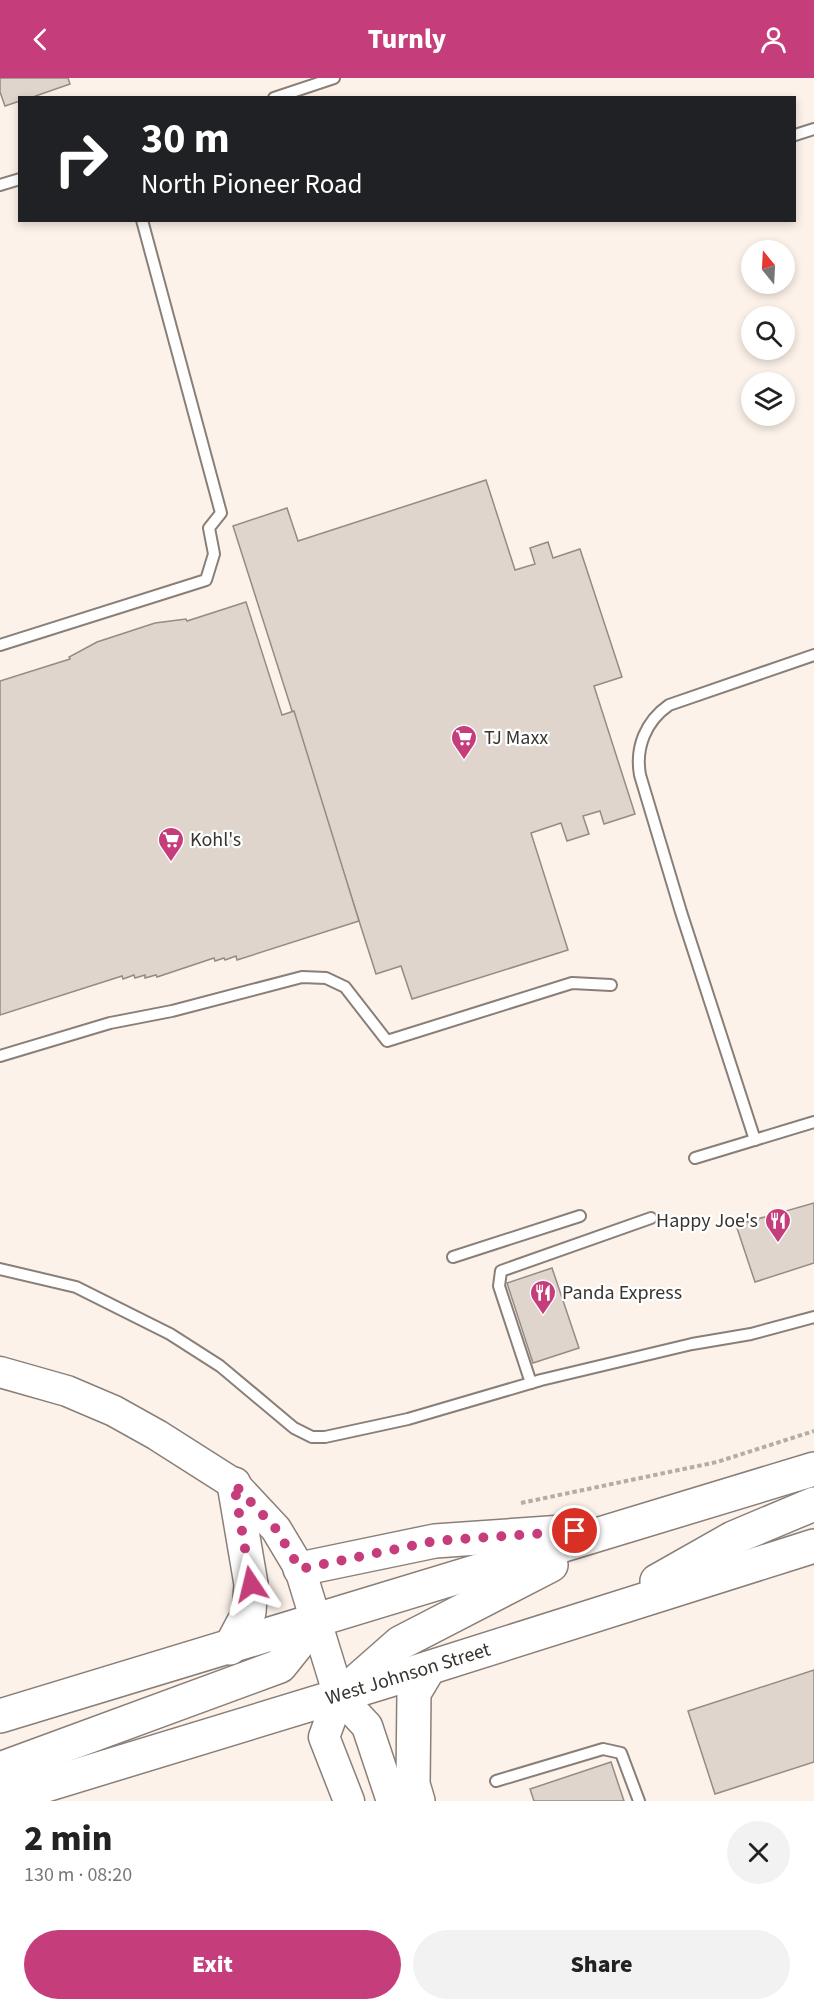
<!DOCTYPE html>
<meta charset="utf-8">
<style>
body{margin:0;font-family:"Source Sans 3",sans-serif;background:#f2f2f2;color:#222;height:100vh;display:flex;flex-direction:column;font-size:22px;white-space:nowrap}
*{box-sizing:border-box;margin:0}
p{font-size:20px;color:#767676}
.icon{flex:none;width:33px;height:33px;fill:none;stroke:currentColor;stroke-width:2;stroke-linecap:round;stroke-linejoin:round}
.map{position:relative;height:1723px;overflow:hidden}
.panel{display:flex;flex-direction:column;background:#fff;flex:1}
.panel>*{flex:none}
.top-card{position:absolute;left:18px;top:18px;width:778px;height:126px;border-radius:0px;box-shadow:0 3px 9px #0003;background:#202124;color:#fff;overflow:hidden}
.needle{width:39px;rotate:342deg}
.buttons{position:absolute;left:741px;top:162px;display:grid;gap:12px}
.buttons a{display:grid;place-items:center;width:54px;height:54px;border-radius:50%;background:#fff;box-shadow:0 3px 9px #0003;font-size:30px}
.pin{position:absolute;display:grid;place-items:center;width:51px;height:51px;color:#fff;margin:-26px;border:3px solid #fff;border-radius:50%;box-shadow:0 2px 6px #0007}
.me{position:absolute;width:66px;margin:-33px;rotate:350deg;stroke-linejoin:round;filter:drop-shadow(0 0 4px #0008)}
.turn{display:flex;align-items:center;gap:21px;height:126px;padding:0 24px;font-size:27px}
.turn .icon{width:78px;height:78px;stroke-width:2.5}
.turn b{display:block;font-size:42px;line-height:51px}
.round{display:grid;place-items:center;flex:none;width:63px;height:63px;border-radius:32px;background:#f2f2f2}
.headline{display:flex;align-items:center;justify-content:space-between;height:102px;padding:0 24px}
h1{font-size:36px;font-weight:800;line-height:45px}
.cta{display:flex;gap:12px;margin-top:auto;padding:12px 24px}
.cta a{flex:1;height:69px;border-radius:36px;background:#c53e7b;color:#fff;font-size:24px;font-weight:800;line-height:69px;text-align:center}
.cta a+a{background:#f2f2f2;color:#222}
header{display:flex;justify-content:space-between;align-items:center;height:78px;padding:0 24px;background:#c53e7b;color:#fff;font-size:27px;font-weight:800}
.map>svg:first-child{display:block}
</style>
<header><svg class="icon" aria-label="back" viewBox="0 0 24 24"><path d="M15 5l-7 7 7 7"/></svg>Turnly<svg class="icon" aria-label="person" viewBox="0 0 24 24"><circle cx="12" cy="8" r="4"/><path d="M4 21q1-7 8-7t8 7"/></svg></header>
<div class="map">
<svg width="814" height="1723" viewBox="0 0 814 1723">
<rect width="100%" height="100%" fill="#fcf2e9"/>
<!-- building -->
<g fill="#dfd5cd" stroke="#948b83" stroke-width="1.5">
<path d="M 0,0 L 68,0 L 70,6 L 30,20 L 20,20 L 20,23 L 5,28 L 0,14 Z"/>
<path d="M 486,402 L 515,492 L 535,486 L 530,470 L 548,464 L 553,480 L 580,471 L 622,599 L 594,608 L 635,736 L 604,746 L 600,733 L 583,738 L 589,756 L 567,763 L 561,745 L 531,755 L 568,872 L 412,921 L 401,888 L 376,896 L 233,448 L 287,430 L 298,463 Z"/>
<path d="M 246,524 L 282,637 L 294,633 L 359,843 L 237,882 L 236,878 L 225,882 L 224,880 L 215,883 L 214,880 L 157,899 L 156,897 L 145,900 L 145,897 L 135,900 L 134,897 L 123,901 L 122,898 L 0,937 L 0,603 L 70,581 L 69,579 L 97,564 L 155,545 L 186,541 L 187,543 Z"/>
<path d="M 814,1125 L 814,1185 L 755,1204 L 736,1147 Z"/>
<path d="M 552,1190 L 579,1270 L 533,1285 L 507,1205 Z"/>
<path d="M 814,1592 L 814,1684 L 715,1716 L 688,1633 Z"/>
<path d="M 611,1684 L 624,1723 L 534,1723 L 530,1711 Z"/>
</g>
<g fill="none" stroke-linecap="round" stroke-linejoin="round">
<defs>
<g id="lane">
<path d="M 274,20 L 334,0"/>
<path d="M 795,57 L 814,51"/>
<path d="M 0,107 L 20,101"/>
<path d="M 0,567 L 206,502 L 214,476 L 209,450 L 221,435 L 142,142"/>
<path d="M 0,978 L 110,945 L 172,933 L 302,899 L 326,900 L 345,909 L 387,963 L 572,905 L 611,907"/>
<path d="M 755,1062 L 681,834 L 640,697 C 635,669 646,643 669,627 L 814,577"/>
<path d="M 695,1080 L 814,1044"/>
<path d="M 453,1179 L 580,1138"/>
<path d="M 0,1191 L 76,1209 L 170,1256 L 220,1288 L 294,1350 L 312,1359 L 325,1359 L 408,1341 L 541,1302 L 692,1266 L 751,1256 L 814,1239"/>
<path d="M 531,1305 L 499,1208 L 501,1193 L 651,1140"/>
<path d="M 496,1703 L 603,1671 L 621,1675 L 639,1723"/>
</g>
<g id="secondary">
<path d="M 0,1294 L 67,1313 L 114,1333 L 157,1357 L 234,1406 L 276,1451 L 300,1491 L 339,1618 L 367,1648 L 392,1723"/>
<path d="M 339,1618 L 324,1659 L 349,1723"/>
</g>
<g id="primary">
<path d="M 300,1491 L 435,1463 L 563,1454"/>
<path d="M 657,1503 L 733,1460 L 814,1426"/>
<path d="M 230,1570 L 249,1534 L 251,1506 L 234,1406"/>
<path d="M 350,1609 L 400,1565 L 551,1487"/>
<path d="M 0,1638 L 814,1391"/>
<path d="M 0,1691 L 280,1588 L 316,1543"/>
<path d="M 0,1721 L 387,1603 L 814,1468"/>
<path d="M 418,1723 L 413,1706 L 414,1615 L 429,1590"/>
</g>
</defs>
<!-- lane casing -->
<use href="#lane" stroke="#897f78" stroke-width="14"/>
<!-- secondary casing -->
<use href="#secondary" stroke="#897f78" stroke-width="33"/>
<!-- primary casing -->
<use href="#primary" stroke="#897f78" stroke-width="36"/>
<!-- path -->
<path stroke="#b4ada5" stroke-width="4" stroke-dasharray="4.5 3" stroke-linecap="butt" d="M 521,1425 L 717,1384 L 814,1353"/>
<!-- lane -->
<use href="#lane" stroke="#fff" stroke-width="10"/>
<!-- secondary -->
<use href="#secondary" stroke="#fff" stroke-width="30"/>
<!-- primary -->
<use href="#primary" stroke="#fff" stroke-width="33"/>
</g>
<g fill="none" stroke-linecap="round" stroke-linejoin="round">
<!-- route -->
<path stroke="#c53e7b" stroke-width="10" stroke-dasharray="0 18" d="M 251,1506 L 234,1406 L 276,1451 L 300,1491 L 435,1463 L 575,1453"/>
</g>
<!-- icons -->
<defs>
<symbol id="supermarket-pin" viewBox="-11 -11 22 30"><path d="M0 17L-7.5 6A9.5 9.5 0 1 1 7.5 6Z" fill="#c53e7b" stroke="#fff"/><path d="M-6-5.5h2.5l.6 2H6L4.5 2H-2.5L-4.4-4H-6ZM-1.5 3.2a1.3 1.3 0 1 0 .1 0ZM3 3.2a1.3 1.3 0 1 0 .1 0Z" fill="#fff"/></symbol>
<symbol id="restaurant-pin" viewBox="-11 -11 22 30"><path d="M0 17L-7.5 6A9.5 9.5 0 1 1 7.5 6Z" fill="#c53e7b" stroke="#fff"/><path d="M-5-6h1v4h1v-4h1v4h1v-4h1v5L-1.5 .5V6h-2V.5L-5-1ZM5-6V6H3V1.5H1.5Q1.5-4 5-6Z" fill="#fff"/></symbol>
</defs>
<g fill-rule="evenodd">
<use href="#supermarket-pin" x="449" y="645" width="30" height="40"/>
<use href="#supermarket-pin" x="156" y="747" width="30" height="40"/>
<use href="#restaurant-pin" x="763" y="1128" width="30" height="40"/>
<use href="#restaurant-pin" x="528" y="1200" width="30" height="40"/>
</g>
<g text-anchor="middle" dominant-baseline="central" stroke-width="4.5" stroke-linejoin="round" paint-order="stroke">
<!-- poi labels -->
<g font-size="20" fill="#383430" stroke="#fff" text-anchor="start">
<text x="484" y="660">TJ Maxx</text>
<text x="190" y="762">Kohl's</text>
<text x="758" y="1143" text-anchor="end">Happy Joe's</text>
<text x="562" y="1215">Panda Express</text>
</g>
<!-- street labels -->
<g font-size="20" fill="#383430" stroke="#fff">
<text transform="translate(408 1596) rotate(-17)">West Johnson Street</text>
</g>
</g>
</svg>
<div class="buttons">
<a><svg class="needle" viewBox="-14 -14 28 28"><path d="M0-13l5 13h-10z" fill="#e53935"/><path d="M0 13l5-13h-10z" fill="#767676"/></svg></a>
<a><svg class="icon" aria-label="search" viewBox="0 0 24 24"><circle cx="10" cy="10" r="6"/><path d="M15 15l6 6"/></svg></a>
<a><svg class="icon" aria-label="layers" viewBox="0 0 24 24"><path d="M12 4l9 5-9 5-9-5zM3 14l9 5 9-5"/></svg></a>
</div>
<div class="pin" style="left:575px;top:1453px;background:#d93025"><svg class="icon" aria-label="arrive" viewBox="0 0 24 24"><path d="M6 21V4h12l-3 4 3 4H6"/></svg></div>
<svg class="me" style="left:251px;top:1506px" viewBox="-20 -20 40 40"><path d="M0-17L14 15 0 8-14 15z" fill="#c53e7b" stroke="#fff" stroke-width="4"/></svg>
<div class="top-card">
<div class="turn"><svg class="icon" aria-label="right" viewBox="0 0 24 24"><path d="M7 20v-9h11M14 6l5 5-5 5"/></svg><div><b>30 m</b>North Pioneer Road</div></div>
</div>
</div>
<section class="panel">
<div class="headline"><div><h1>2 min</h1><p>130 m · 08:20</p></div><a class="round"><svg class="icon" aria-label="close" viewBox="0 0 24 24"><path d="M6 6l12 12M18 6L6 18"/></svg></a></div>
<div class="cta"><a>Exit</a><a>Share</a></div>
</section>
